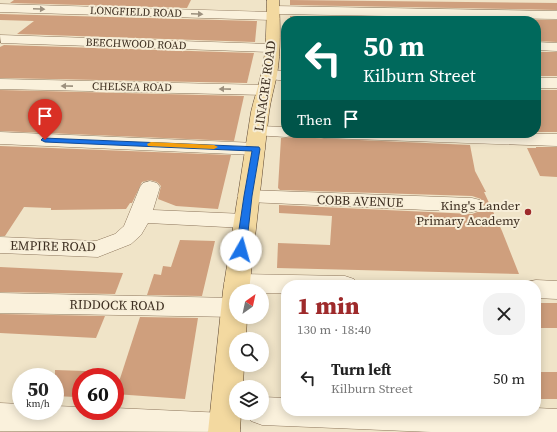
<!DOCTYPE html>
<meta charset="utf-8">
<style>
body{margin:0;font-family:"Source Serif 4",serif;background:#f2f2f2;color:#222;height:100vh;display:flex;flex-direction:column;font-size:15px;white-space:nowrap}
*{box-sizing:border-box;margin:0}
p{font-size:13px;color:#767676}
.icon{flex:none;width:22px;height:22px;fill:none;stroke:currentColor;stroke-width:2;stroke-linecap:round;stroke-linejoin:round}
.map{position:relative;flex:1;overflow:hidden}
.drawer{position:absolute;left:281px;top:280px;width:260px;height:136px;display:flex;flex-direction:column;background:#fff;border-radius:16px;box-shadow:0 2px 10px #0003}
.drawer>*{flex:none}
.banner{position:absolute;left:281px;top:16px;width:260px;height:122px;border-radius:16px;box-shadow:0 2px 10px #0003;background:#00695c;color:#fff;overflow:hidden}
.needle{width:26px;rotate:33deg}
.fabs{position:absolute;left:229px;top:284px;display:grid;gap:8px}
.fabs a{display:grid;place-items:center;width:40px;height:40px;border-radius:50%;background:#fff;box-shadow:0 2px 10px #0003;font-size:20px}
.speed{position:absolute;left:12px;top:368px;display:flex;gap:8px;font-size:20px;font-weight:700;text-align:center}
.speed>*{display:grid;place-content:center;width:52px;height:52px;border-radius:50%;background:#fff;box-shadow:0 2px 10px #0003;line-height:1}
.speed small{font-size:10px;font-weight:400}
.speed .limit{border:6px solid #d22;background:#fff;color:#111}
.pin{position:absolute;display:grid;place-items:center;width:34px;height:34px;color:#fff;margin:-41px -17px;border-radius:50% 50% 50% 0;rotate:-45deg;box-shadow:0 0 4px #0007}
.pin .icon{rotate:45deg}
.me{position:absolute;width:44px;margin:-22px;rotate:7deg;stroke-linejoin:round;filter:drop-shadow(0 0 3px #0008)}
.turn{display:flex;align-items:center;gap:14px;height:84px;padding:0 16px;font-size:18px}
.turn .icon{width:52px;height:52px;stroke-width:2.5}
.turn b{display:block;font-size:28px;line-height:34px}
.then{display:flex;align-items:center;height:38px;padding:0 16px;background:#0003;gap:8px;font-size:15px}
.round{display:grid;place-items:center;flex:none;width:42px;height:42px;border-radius:16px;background:#f2f2f2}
.headline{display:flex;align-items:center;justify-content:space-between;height:68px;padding:0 16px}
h1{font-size:24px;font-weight:800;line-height:30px;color:#9e2a2b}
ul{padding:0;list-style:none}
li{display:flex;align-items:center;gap:12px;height:60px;padding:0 16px}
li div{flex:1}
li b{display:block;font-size:15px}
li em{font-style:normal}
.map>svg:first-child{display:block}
</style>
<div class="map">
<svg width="557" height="432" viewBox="0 0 557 432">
<rect width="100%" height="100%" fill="#f0e4c8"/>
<!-- building -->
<g fill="#cf9f7d">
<path d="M 14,0 L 191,0 L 187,8 L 10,3 Z"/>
<path d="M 290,0 L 557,3 L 557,10 L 290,5 Z"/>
<path d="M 0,14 L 220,20 L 257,21 L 255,42 L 17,34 L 34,21 L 0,20 Z"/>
<path d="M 290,16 L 557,20 L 557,42 L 536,41 L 536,21 L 319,20 L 319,21 L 290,21 Z"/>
<path d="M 4,45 L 254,53 L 247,83 L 0,78 L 0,47 Z"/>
<rect x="536" y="52" width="21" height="24"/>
<path d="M 0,90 L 244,96 L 234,141 L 0,131 Z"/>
<rect x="536" y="90" width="21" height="42"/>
<path d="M 293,137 L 470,145 L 475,171 L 486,192 L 484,192 L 502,231 L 519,274 L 277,268 L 278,243 L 330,245 L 332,216 L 279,213 L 279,205 L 472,214 L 480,211 L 484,206 L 481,199 L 472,196 L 280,190 L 278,188 L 281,138 Z"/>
<path d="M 0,146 L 231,155 L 218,209 L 176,206 L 158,199 L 161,186 L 157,182 L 150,180 L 142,182 L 132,203 L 130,203 L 126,209 L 51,210 L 51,208 L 24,207 L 5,236 L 0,236 Z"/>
<path d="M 536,147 L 557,147 L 557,177 L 540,176 L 527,148 L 536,148 Z"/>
<path d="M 180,240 L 215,241 L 202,296 L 147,295 L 154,274 L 161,275 L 163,266 L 171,267 Z"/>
<path d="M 0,267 L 123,273 L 115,294 L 0,292 Z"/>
<rect x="536" y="303" width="21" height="25"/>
<path d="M 0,314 L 105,316 L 96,338 L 0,333 Z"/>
<path d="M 140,317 L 198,318 L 185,399 L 115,394 Z"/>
<path d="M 55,370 L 86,371 L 83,377 L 81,377 L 81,382 L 75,397 L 55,396 Z"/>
<rect x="536" y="372" width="21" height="27"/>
</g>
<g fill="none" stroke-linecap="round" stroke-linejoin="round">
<defs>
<g id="minor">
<path d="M 0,4 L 269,12 L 268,10 L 270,7 L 274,6 L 557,11 L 557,19 L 277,14 L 278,16 L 276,19 L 272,20 L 0,12 Z"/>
<path d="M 0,35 L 270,44 L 275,45 L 277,48 L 275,51 L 270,52 L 1,43 Z"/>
<path d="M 536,42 L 557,43 L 557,51 L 536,50 Z"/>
<path d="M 269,70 L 286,71 L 286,81 L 264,78 L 261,75 L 264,72 Z"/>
<rect x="536" y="78" width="21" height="10"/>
<path d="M 0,79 L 264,85 L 270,87 L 272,90 L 270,93 L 264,95 L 0,89 Z"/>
<path d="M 258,126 L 286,127 L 286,133 L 294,133 L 292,136 L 286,137 L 252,135 L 249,131 L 252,127 Z"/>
<path d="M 0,132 L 256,143 L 263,145 L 265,149 L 263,153 L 256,155 L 0,144 Z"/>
<path d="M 315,133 L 557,134 L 557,146 L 324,138 L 318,137 Z"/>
<path d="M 150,181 L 157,183 L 160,187 L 153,210 L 245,214 L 253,216 L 256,221 L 253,226 L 245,228 L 148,223 L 141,235 L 131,244 L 98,257 L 0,253 L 0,237 L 96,241 L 115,234 L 124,226 L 140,187 L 143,183 Z"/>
<path d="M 248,190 L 472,198 L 480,200 L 483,205 L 480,210 L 472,212 L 248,202 L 241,200 L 237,196 L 241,192 Z"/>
<path d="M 237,274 L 345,276 L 354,279 L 358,285 L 286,285 L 286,293 L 262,293 L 262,291 L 236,292 L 228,289 L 224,283 L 228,277 Z"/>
<path d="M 536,280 L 557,281 L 557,299 L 536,298 L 536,285 L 526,285 L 527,282 Z"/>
<path d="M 0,293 L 234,298 L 236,299 L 237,317 L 0,313 Z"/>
<path d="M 262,397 L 286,398 L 286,411 L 536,411 L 536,408 L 557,409 L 557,432 L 431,432 L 262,425 L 251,421 L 247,413 L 262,413 Z"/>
<path d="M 0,403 L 21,404 L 21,411 L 55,411 L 55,406 L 81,407 L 81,411 L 115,411 L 115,408 L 224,413 L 235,418 L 240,428 L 238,432 L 0,431 Z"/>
</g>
<path id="major" d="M 267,0 L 279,0 C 280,24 281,51 277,75 C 274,88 271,99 269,112 L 249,291 L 236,291 L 236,317 L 247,317 L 246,339 L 236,339 L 236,365 L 244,365 L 243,387 L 236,387 L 236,413 L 241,413 L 240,432 L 208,432 L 223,291 L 251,112 C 254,99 258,88 261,75 C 267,52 266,24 267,0 Z"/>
</defs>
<!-- minor casing -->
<use href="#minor" stroke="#8d765c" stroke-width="1"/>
<!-- major casing -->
<use href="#major" stroke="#5b4430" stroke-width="1"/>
<!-- minor -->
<use href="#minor" fill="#faf1dc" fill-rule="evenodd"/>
<!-- major -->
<use href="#major" fill="#f3d9a0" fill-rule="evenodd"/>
</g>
<!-- one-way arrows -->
<defs><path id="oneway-solid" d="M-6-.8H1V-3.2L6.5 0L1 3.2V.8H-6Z"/></defs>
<g fill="#9c907e">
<use href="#oneway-solid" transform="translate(39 9) rotate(2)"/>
<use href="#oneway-solid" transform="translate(197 14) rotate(2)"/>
<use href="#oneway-solid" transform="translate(67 86) rotate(-179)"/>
<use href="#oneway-solid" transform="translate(225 89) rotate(-179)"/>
</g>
<!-- route -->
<path fill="#1a73e8" stroke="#114b97" d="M 43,138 L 259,147 L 260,149 L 252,196 L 246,250 L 241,253 L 236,250 L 244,196 L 252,151 L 45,142 L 41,140 Z"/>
<!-- slow -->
<path fill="#f59e0b" d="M 151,142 L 214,145 L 218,147 L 214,149 L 148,146 L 147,144 Z"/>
<!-- markers -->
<circle fill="#9e2a2b" stroke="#f7eed8" stroke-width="1.5" cx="528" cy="212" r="4"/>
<g text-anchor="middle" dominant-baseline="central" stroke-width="4" stroke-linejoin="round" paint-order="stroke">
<!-- far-street labels -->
<g font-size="11" fill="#3d2e20" stroke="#f7eed8">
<text transform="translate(136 12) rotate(2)">LONGFIELD ROAD</text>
<text transform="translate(136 44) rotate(2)">BEECHWOOD ROAD</text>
<text transform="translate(132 87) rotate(1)">CHELSEA ROAD</text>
</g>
<!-- street labels -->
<g font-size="13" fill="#3d2e20" stroke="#f7eed8">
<text transform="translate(265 86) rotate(-82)">LINACRE ROAD</text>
<text transform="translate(360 201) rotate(2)">COBB AVENUE</text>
<text transform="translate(53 246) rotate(1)">EMPIRE ROAD</text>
<text transform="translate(117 305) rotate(1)">RIDDOCK ROAD</text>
</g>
<!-- poi labels -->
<g font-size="13" fill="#3d2e20" stroke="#f7eed8" text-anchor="end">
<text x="520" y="205">King's Lander<tspan x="520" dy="15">Primary Academy</tspan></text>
</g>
</g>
</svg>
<div class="fabs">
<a><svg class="needle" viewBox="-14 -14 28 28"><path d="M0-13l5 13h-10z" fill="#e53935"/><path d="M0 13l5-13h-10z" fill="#767676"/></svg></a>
<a><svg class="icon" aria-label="search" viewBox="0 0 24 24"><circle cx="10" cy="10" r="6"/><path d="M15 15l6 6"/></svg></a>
<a><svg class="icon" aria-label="layers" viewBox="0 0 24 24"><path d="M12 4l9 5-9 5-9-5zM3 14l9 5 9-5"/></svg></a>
</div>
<div class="speed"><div>50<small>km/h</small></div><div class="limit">60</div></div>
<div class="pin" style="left:45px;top:140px;background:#d93025"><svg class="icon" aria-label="arrive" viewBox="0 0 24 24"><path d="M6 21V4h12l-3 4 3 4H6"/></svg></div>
<svg class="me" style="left:241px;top:250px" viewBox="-20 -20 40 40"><circle r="19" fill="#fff"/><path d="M0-13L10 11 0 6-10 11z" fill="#1a73e8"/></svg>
<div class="banner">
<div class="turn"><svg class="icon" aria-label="left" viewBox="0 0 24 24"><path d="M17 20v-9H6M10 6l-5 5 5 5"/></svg><div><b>50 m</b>Kilburn Street</div></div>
<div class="then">Then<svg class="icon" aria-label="arrive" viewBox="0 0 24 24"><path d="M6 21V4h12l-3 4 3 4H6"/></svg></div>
</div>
<section class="drawer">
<div class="headline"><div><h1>1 min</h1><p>130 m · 18:40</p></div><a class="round"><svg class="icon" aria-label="close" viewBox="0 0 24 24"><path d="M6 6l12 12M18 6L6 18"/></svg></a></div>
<ul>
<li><svg class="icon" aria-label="left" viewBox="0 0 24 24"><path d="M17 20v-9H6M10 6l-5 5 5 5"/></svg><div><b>Turn left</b><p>Kilburn Street</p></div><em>50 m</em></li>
</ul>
</section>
</div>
